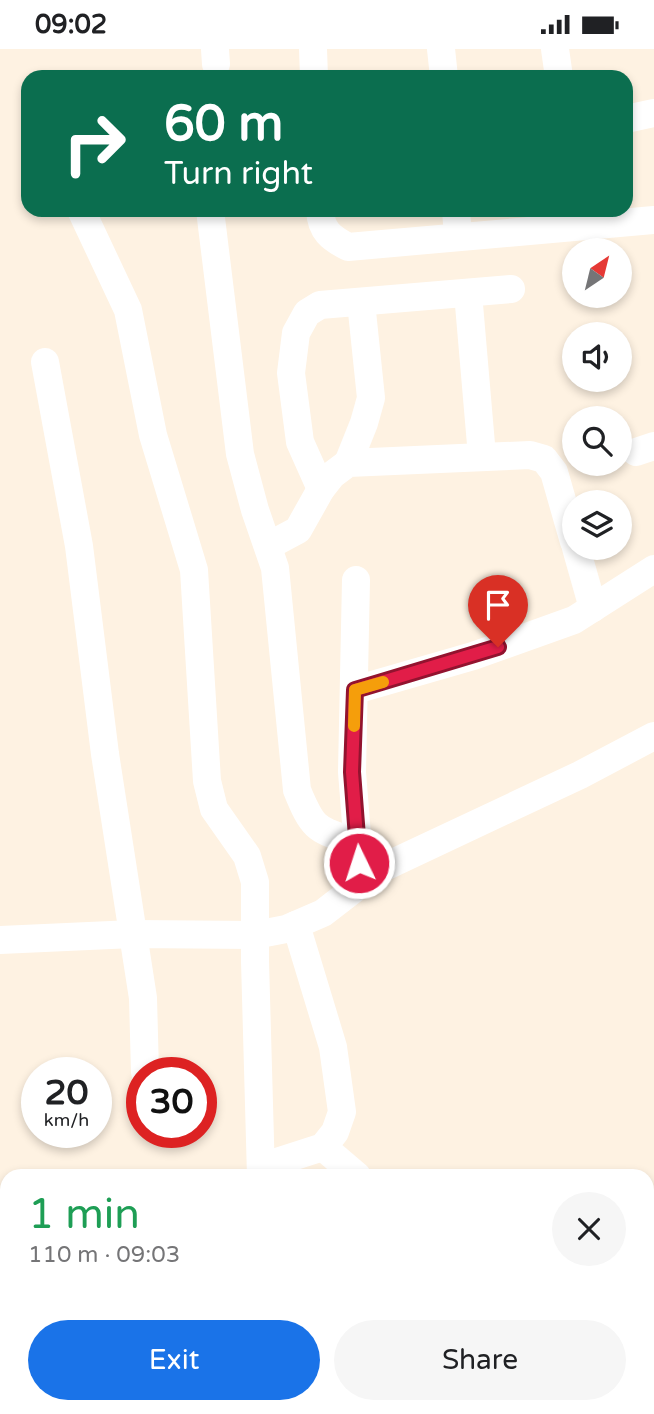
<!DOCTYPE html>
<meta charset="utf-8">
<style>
body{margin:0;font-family:"Varela Round",sans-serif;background:#f6f6f6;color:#202124;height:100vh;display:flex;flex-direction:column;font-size:26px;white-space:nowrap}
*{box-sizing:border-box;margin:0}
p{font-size:23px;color:#757577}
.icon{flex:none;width:38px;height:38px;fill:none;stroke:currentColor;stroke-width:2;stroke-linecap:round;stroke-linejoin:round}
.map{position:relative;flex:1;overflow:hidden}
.side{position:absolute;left:0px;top:1120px;width:654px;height:245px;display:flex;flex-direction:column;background:#fff;border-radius:21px 21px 0 0;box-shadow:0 4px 10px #0003}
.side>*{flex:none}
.top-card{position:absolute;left:21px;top:21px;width:612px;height:147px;border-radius:21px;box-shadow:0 4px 10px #0003;background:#0b6e4f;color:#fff;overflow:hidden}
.needle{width:46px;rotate:35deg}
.tools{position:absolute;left:562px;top:189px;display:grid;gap:14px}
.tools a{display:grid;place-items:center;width:70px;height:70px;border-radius:50%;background:#fff;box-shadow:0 4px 10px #0003;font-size:35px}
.speed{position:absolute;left:21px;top:1008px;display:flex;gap:14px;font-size:35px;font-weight:700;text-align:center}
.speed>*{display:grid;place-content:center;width:91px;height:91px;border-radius:50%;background:#fff;box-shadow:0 4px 10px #0003;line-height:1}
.speed small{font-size:18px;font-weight:400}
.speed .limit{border:10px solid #d22;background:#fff;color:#111}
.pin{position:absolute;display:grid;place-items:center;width:60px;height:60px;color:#fff;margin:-72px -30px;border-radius:50% 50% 50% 0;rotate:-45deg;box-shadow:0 0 7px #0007}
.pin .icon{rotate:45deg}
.me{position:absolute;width:77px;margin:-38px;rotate:356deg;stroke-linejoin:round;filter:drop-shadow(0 0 5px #0008)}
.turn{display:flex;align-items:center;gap:24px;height:147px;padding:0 28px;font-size:32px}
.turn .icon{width:91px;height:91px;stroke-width:2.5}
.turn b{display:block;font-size:49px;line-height:60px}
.round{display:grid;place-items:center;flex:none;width:74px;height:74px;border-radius:37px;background:#f6f6f6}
.summary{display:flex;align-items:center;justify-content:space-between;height:119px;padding:0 28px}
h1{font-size:42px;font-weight:600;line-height:52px;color:#1e9e55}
.button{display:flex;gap:14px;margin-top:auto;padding:14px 28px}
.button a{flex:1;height:80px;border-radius:42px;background:#1a73e8;color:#fff;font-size:28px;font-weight:600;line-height:80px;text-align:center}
.button a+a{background:#f6f6f6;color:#202124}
.status{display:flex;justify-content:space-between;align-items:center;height:49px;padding:0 35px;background:#fff;direction:ltr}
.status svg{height:19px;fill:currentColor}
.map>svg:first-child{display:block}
</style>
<div class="status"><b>09:02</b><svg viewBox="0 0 49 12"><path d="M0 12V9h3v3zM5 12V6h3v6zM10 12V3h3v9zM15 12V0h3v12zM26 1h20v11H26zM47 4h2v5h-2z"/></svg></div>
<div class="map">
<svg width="654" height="1365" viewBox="0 0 654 1365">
<rect width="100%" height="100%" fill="#fef2e2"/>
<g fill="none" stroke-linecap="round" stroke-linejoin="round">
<!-- minor -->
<g stroke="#fff" stroke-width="28">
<path d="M 215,0 L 216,15"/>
<path d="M 313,0 L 314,28"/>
<path d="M 441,0 L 444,28"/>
<path d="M 555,0 L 559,28"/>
<path d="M 626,70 L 654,64"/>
<path d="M 81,161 L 128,261 L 153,386 L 194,521 L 207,732 L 214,760 L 247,807 L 255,833 L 255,912 L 261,1127"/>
<path d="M 210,161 L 240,405 L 255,461 L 275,519 L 297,741 C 314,783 317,780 358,794"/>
<path d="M 320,161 C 321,182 331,189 348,198 L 654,171"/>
<path d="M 456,161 L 458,188"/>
<path d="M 468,244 L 482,407"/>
<path d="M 45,313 L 79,497 L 105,705 L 143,949 L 145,1023"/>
<path d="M 636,403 L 654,397"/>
<path d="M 348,414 L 364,374 L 371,349 L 361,253"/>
<path d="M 321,440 L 300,393 L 291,324 L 296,284 L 307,264 L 320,256 L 511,240"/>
<path d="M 268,497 L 298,481 L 321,440 L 332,426 L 348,414 L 530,406 L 544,410 L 554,423 L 574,493"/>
<path d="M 576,499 L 593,559"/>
<path d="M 356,531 L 352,723 L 359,812"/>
<path d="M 355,641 L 473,607 L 574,571 L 654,520"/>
<path d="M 0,891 L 133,885 L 255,886 L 286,880 L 323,864 L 380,820 L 580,726 L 654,687"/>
<path d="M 323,1098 L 357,1127"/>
<path d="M 261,1118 L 323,1098 L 335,1083 L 342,1063 L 333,998 L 296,876"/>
<path d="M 648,1231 L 654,1226"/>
<path d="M 648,1262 L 654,1264"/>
<path d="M 140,1358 L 140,1365"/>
<path d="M 207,1358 L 208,1365"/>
<path d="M 327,1358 L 327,1365"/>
</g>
</g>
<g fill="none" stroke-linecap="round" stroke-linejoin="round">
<defs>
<path id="route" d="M 359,814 L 352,723 L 355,641 L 498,598"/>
</defs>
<!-- route casing -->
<use href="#route" stroke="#92132f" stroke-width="18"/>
<!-- route -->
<use href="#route" stroke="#e11d48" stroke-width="12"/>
<!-- slow -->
<path stroke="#f59e0b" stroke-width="12" d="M 354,677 L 355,641 L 383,633"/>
</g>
</svg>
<div class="tools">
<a><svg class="needle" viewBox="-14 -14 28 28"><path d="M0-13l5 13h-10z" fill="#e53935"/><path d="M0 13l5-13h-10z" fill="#757577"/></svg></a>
<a><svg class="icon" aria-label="sound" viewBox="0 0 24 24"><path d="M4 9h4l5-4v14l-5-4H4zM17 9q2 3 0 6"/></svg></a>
<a><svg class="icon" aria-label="search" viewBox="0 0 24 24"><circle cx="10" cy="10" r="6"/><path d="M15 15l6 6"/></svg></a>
<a><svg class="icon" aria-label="layers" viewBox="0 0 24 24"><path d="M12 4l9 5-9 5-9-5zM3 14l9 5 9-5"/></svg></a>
</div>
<div class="speed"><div>20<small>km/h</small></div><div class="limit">30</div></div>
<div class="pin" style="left:498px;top:598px;background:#d93025"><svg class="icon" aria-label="arrive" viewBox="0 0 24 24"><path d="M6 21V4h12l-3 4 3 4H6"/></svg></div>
<svg class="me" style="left:359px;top:814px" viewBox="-20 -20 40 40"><circle r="17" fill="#e11d48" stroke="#fff" stroke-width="3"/><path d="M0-11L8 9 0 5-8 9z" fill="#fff"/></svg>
<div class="top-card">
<div class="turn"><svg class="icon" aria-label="right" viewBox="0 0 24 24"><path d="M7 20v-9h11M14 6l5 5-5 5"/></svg><div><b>60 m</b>Turn right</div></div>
</div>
<section class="side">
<div class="summary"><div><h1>1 min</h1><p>110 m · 09:03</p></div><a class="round"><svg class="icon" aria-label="close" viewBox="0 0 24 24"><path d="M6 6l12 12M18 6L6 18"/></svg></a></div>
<div class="button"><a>Exit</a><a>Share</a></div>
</section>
</div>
